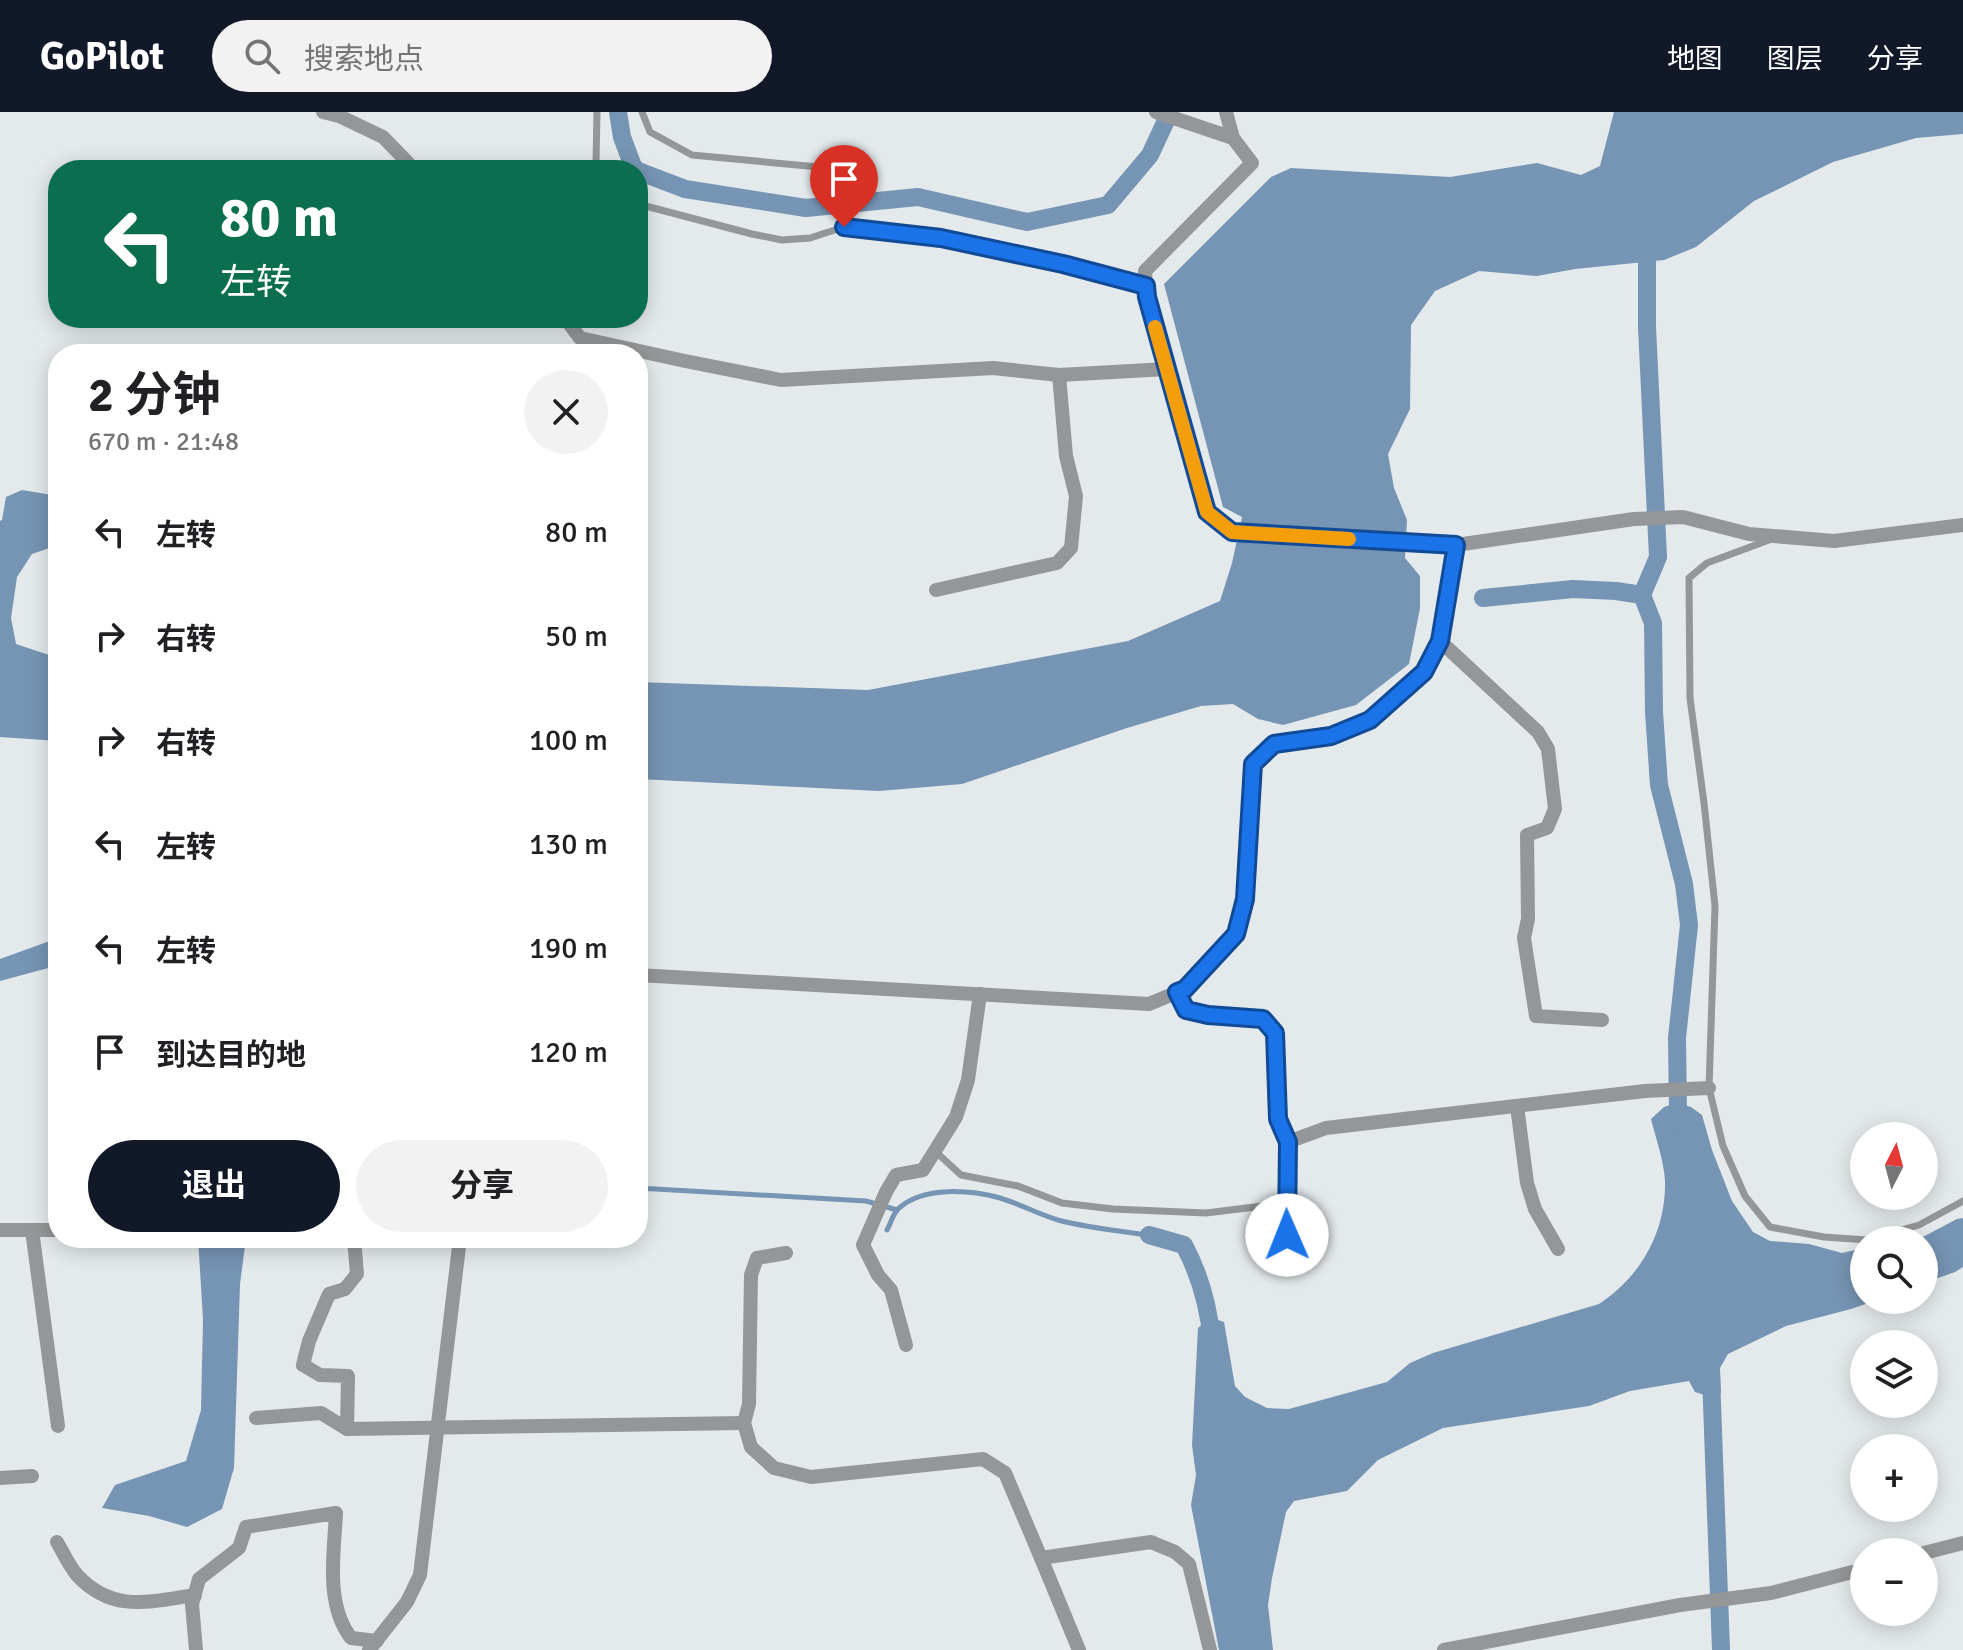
<!DOCTYPE html>
<html lang="zh">
<meta charset="utf-8">
<style>
body{margin:0;font-family:Signika,"Noto Sans SC",sans-serif;background:#f2f2f2;color:#202124;height:100vh;display:flex;flex-direction:column;font-size:30px;white-space:nowrap}
*{box-sizing:border-box;margin:0}
p{font-size:26px;color:#757577}
.icon{flex:none;width:44px;height:44px;fill:none;stroke:currentColor;stroke-width:2;stroke-linecap:round;stroke-linejoin:round}
.map{position:relative;flex:1;overflow:hidden}
.drawer{position:absolute;left:48px;top:232px;width:600px;height:904px;display:flex;flex-direction:column;background:#fff;border-radius:32px;box-shadow:0 4px 20px #0003}
.drawer>*{flex:none}
.guide{position:absolute;left:48px;top:48px;width:600px;height:168px;border-radius:32px;box-shadow:0 4px 20px #0003;background:#0b6e4f;color:#fff;overflow:hidden}
.needle{width:52px;rotate:6deg}
.fabs{position:absolute;left:1850px;top:1010px;display:grid;gap:16px}
.fabs a{display:grid;place-items:center;width:88px;height:88px;border-radius:50%;background:#fff;box-shadow:0 4px 20px #0003;font-size:40px}
.pin{position:absolute;display:grid;place-items:center;width:68px;height:68px;color:#fff;margin:-82px -34px;border-radius:50% 50% 50% 0;rotate:-45deg;box-shadow:0 0 8px #0007}
.pin .icon{rotate:45deg}
.me{position:absolute;width:88px;margin:-44px;rotate:359deg;stroke-linejoin:round;filter:drop-shadow(0 0 6px #0008)}
.turn{display:flex;align-items:center;gap:28px;height:168px;padding:0 40px;font-size:36px}
.turn .icon{width:104px;height:104px;stroke-width:2.5}
.turn b{display:block;font-size:56px;line-height:68px}
.round{display:grid;place-items:center;flex:none;width:84px;height:84px;border-radius:42px;background:#f2f2f2}
.overview{display:flex;align-items:center;justify-content:space-between;height:136px;padding:0 40px}
h1{font-size:48px;font-weight:700;line-height:60px}
.cta{display:flex;gap:16px;margin-top:auto;padding:16px 40px}
.cta a{flex:1;height:92px;border-radius:48px;background:#111827;color:#fff;font-size:32px;font-weight:700;line-height:92px;text-align:center}
.cta a+a{background:#f2f2f2;color:#202124}
ul{padding:0;list-style:none}
li{display:flex;align-items:center;gap:24px;height:104px;padding:0 40px}
li div{flex:1}
li b{display:block;font-size:30px}
li em{font-style:normal}
header{display:flex;align-items:center;gap:48px;box-sizing:border-box;height:112px;padding:0 40px;background:#111827;color:#fff}
header strong{font-size:38px}
nav{display:flex;gap:44px;margin-inline-start:auto;font-size:28px}
.search{width:560px;height:72px;background:#f2f2f2;display:flex;align-items:center;gap:20px;box-sizing:border-box;padding:0 28px;border-radius:44px;color:#757577;font-size:30px}
.map>svg:first-child{display:block}
</style>
<header>
<strong>GoPilot</strong>
<div class="search"><svg class="icon" aria-label="search" viewBox="0 0 24 24"><circle cx="10" cy="10" r="6"/><path d="M15 15l6 6"/></svg>搜索地点</div>
<nav><a>地图</a><a>图层</a><a>分享</a></nav>
</header>
<div class="map">
<svg width="1963" height="1538" viewBox="0 0 1963 1538">
<rect width="100%" height="100%" fill="#e4eaec"/>
<!-- water -->
<g fill="#7694b3">
<path d="M 1614,0 L 1963,0 L 1963,22 L 1916,26 L 1833,50 L 1754,89 L 1696,135 L 1664,148 L 1575,157 L 1537,164 L 1479,159 L 1435,179 L 1411,213 L 1410,297 L 1388,342 L 1394,376 L 1407,408 L 1405,446 L 1420,464 L 1420,496 L 1409,552 L 1356,593 L 1283,613 L 1258,607 L 1233,592 L 1201,594 L 1127,616 L 962,672 L 879,679 L 638,667 L 638,570 L 868,578 L 1128,529 L 1220,489 L 1232,451 L 1242,405 L 1223,395 L 1164,172 L 1271,65 L 1291,56 L 1450,65 L 1537,51 L 1581,63 L 1600,54 Z"/>
<path d="M 22,378 L 58,384 L 58,433 L 32,442 L 17,465 L 11,506 L 16,532 L 58,546 L 58,629 L 0,625 L 0,409 L 2,408 L 6,385 Z"/>
<path d="M 58,826 L 58,851 L 52,855 L 0,869 L 0,847 Z"/>
<path d="M 1677,991 L 1691,995 L 1702,1003 L 1712,1038 L 1732,1089 L 1753,1120 L 1770,1129 L 1809,1132 L 1842,1141 L 1864,1136 L 1864,1188 L 1877,1188 L 1851,1197 L 1786,1214 L 1728,1242 L 1720,1256 L 1721,1281 L 1711,1285 L 1695,1280 L 1689,1269 L 1630,1279 L 1589,1294 L 1443,1316 L 1378,1348 L 1347,1379 L 1294,1389 L 1286,1400 L 1272,1466 L 1268,1493 L 1273,1538 L 1219,1538 L 1191,1393 L 1196,1363 L 1192,1333 L 1198,1216 L 1210,1205 L 1224,1210 L 1235,1274 L 1245,1285 L 1267,1296 L 1289,1297 L 1387,1270 L 1410,1251 L 1433,1241 L 1599,1192 C 1641,1164 1666,1120 1665,1069 C 1664,1049 1656,1027 1651,1007 L 1664,995 Z"/>
<path d="M 1963,1106 L 1963,1155 L 1955,1160 L 1924,1171 L 1924,1128 L 1917,1128 L 1957,1107 Z"/>
<path d="M 198,1126 L 246,1126 L 240,1172 L 234,1356 L 222,1397 L 187,1415 L 149,1404 L 102,1396 L 115,1373 L 186,1349 L 201,1298 L 203,1207 Z"/>
</g>
<g fill="none" stroke-linecap="round" stroke-linejoin="round">
<!-- stream -->
<g stroke="#7694b3" stroke-width="5">
<path d="M 638,1076 L 866,1089 L 897,1098"/>
<path d="M 887,1118 C 891,1111 893,1101 899,1096 C 924,1074 970,1078 1000,1086 C 1020,1092 1038,1102 1058,1108 C 1088,1116 1119,1119 1149,1123"/>
</g>
<!-- canal -->
<g stroke="#7694b3" stroke-width="18">
<path d="M 618,0 L 622,25 L 634,57 L 637,58"/>
<path d="M 638,59 L 685,77 L 806,96 L 918,85 L 1027,110 L 1108,93 L 1150,43 L 1170,0"/>
<path d="M 1642,483 L 1658,445 L 1647,215 L 1647,125"/>
<path d="M 1483,486 L 1573,477 L 1616,479 L 1642,483 L 1653,511 L 1654,600 L 1659,673 L 1684,772 L 1689,813 L 1677,926 L 1678,1001 L 1681,1013"/>
<path d="M 1149,1123 L 1184,1133 C 1200,1163 1209,1196 1212,1230"/>
<path d="M 1711,1264 L 1721,1538"/>
</g>
<!-- service -->
<g stroke="#949697" stroke-width="7">
<path d="M 597,0 L 596,50 L 599,58"/>
<path d="M 642,0 L 650,20 L 692,43 L 829,56"/>
<path d="M 638,92 L 752,122 L 782,128 L 810,126 L 844,115 L 941,126 L 1063,152 L 1146,174"/>
<path d="M 1769,428 L 1707,451 L 1689,466 L 1690,586 L 1704,691 L 1715,794 L 1709,976 L 1723,1034 L 1745,1084 L 1770,1115 L 1824,1125 L 1867,1128 L 1919,1113 L 1963,1089"/>
<path d="M 936,1040 L 961,1063 L 1018,1074 L 1062,1091 L 1113,1097 L 1206,1101 L 1287,1091"/>
</g>
<!-- minor -->
<g stroke="#949697" stroke-width="14">
<path d="M 323,0 L 339,4 L 383,25 L 415,58"/>
<path d="M 1156,0 L 1233,26"/>
<path d="M 1226,0 L 1233,26 L 1252,51 L 1145,159 L 1147,185 L 1207,400 L 1232,420 L 1456,433 L 1634,407 L 1683,405 L 1749,422 L 1834,429 L 1963,413"/>
<path d="M 568,206 L 568,210 L 580,226 L 685,249 L 781,268 L 993,256 L 1059,263 L 1167,257"/>
<path d="M 936,478 L 1057,451 L 1071,436 L 1076,384 L 1066,344 L 1059,263"/>
<path d="M 1440,529 L 1538,620 L 1548,637 L 1555,697 L 1547,716 L 1527,723 L 1528,807 L 1524,826 L 1536,904 L 1602,908"/>
<path d="M 638,863 L 1149,892 L 1185,877 L 1236,822 L 1245,787 L 1253,652 L 1274,632 L 1331,624 L 1370,608 L 1424,560 L 1440,529 L 1456,433"/>
<path d="M 1177,880 L 1186,898 L 1208,903 L 1263,907 L 1275,921 L 1278,1007 L 1288,1030 L 1287,1123"/>
<path d="M 1517,994 L 1527,1071 L 1535,1097 L 1558,1137"/>
<path d="M 1288,1030 L 1326,1016 L 1645,979 L 1709,976"/>
<path d="M 0,1118 L 58,1118"/>
<path d="M 32,1118 L 58,1314"/>
<path d="M 354,1126 L 357,1162 L 345,1177 L 329,1182 L 309,1229 L 303,1253 L 320,1263 L 348,1264 L 347,1317 L 744,1311"/>
<path d="M 786,1141 L 757,1146 L 751,1163 L 749,1292 L 744,1311 L 751,1335 L 774,1356 L 811,1365 L 983,1347 L 1005,1361 L 1041,1446 L 1151,1430 L 1175,1440 L 1189,1452 L 1210,1538"/>
<path d="M 906,1233 L 891,1178 L 878,1163 L 863,1133 L 886,1080 L 896,1063 L 923,1058 L 956,1005 L 968,968 L 980,882"/>
<path d="M 256,1306 L 321,1301 L 347,1317"/>
<path d="M 0,1366 L 32,1364"/>
<path d="M 57,1430 C 63,1440 69,1454 77,1463 C 112,1501 149,1490 195,1483"/>
<path d="M 1924,1441 L 1963,1431"/>
<path d="M 1041,1446 L 1079,1538"/>
<path d="M 196,1538 L 192,1492 L 199,1467 L 239,1436 L 246,1415 L 336,1401 C 334,1442 325,1492 351,1526 L 377,1529"/>
<path d="M 369,1538 L 407,1490 L 420,1463 L 460,1126"/>
<path d="M 1444,1538 L 1680,1493 L 1771,1481 L 1864,1457"/>
</g>
</g>
<g fill="none" stroke-linecap="round" stroke-linejoin="round">
<defs>
<path id="route" d="M 844,115 L 941,126 L 1063,152 L 1146,174 L 1147,185 L 1207,400 L 1232,420 L 1456,433 L 1440,529 L 1424,560 L 1370,608 L 1331,624 L 1274,632 L 1253,652 L 1245,787 L 1236,822 L 1185,877 L 1177,880 L 1186,898 L 1208,903 L 1263,907 L 1275,921 L 1278,1007 L 1288,1030 L 1287,1123"/>
</defs>
<!-- route casing -->
<use href="#route" stroke="#114b97" stroke-width="20"/>
<!-- route -->
<use href="#route" stroke="#1a73e8" stroke-width="14"/>
<!-- slow -->
<path stroke="#f59e0b" stroke-width="14" d="M 1155,215 L 1207,400 L 1232,420 L 1349,427"/>
</g>
</svg>
<div class="fabs">
<a><svg class="needle" viewBox="-14 -14 28 28"><path d="M0-13l5 13h-10z" fill="#e53935"/><path d="M0 13l5-13h-10z" fill="#757577"/></svg></a>
<a><svg class="icon" aria-label="search" viewBox="0 0 24 24"><circle cx="10" cy="10" r="6"/><path d="M15 15l6 6"/></svg></a>
<a><svg class="icon" aria-label="layers" viewBox="0 0 24 24"><path d="M12 4l9 5-9 5-9-5zM3 14l9 5 9-5"/></svg></a>
<a>+</a>
<a>−</a>
</div>
<div class="pin" style="left:844px;top:115px;background:#d93025"><svg class="icon" aria-label="arrive" viewBox="0 0 24 24"><path d="M6 21V4h12l-3 4 3 4H6"/></svg></div>
<svg class="me" style="left:1287px;top:1123px" viewBox="-20 -20 40 40"><circle r="19" fill="#fff"/><path d="M0-13L10 11 0 6-10 11z" fill="#1a73e8"/></svg>
<div class="guide">
<div class="turn"><svg class="icon" aria-label="left" viewBox="0 0 24 24"><path d="M17 20v-9H6M10 6l-5 5 5 5"/></svg><div><b>80 m</b>左转</div></div>
</div>
<section class="drawer">
<div class="overview"><div><h1>2 分钟</h1><p>670 m · 21:48</p></div><a class="round"><svg class="icon" aria-label="close" viewBox="0 0 24 24"><path d="M6 6l12 12M18 6L6 18"/></svg></a></div>
<ul>
<li><svg class="icon" aria-label="left" viewBox="0 0 24 24"><path d="M17 20v-9H6M10 6l-5 5 5 5"/></svg><div><b>左转</b></div><em>80 m</em></li>
<li><svg class="icon" aria-label="right" viewBox="0 0 24 24"><path d="M7 20v-9h11M14 6l5 5-5 5"/></svg><div><b>右转</b></div><em>50 m</em></li>
<li><svg class="icon" aria-label="right" viewBox="0 0 24 24"><path d="M7 20v-9h11M14 6l5 5-5 5"/></svg><div><b>右转</b></div><em>100 m</em></li>
<li><svg class="icon" aria-label="left" viewBox="0 0 24 24"><path d="M17 20v-9H6M10 6l-5 5 5 5"/></svg><div><b>左转</b></div><em>130 m</em></li>
<li><svg class="icon" aria-label="left" viewBox="0 0 24 24"><path d="M17 20v-9H6M10 6l-5 5 5 5"/></svg><div><b>左转</b></div><em>190 m</em></li>
<li><svg class="icon" aria-label="arrive" viewBox="0 0 24 24"><path d="M6 21V4h12l-3 4 3 4H6"/></svg><div><b>到达目的地</b></div><em>120 m</em></li>
</ul>
<div class="cta"><a>退出</a><a>分享</a></div>
</section>
</div>
